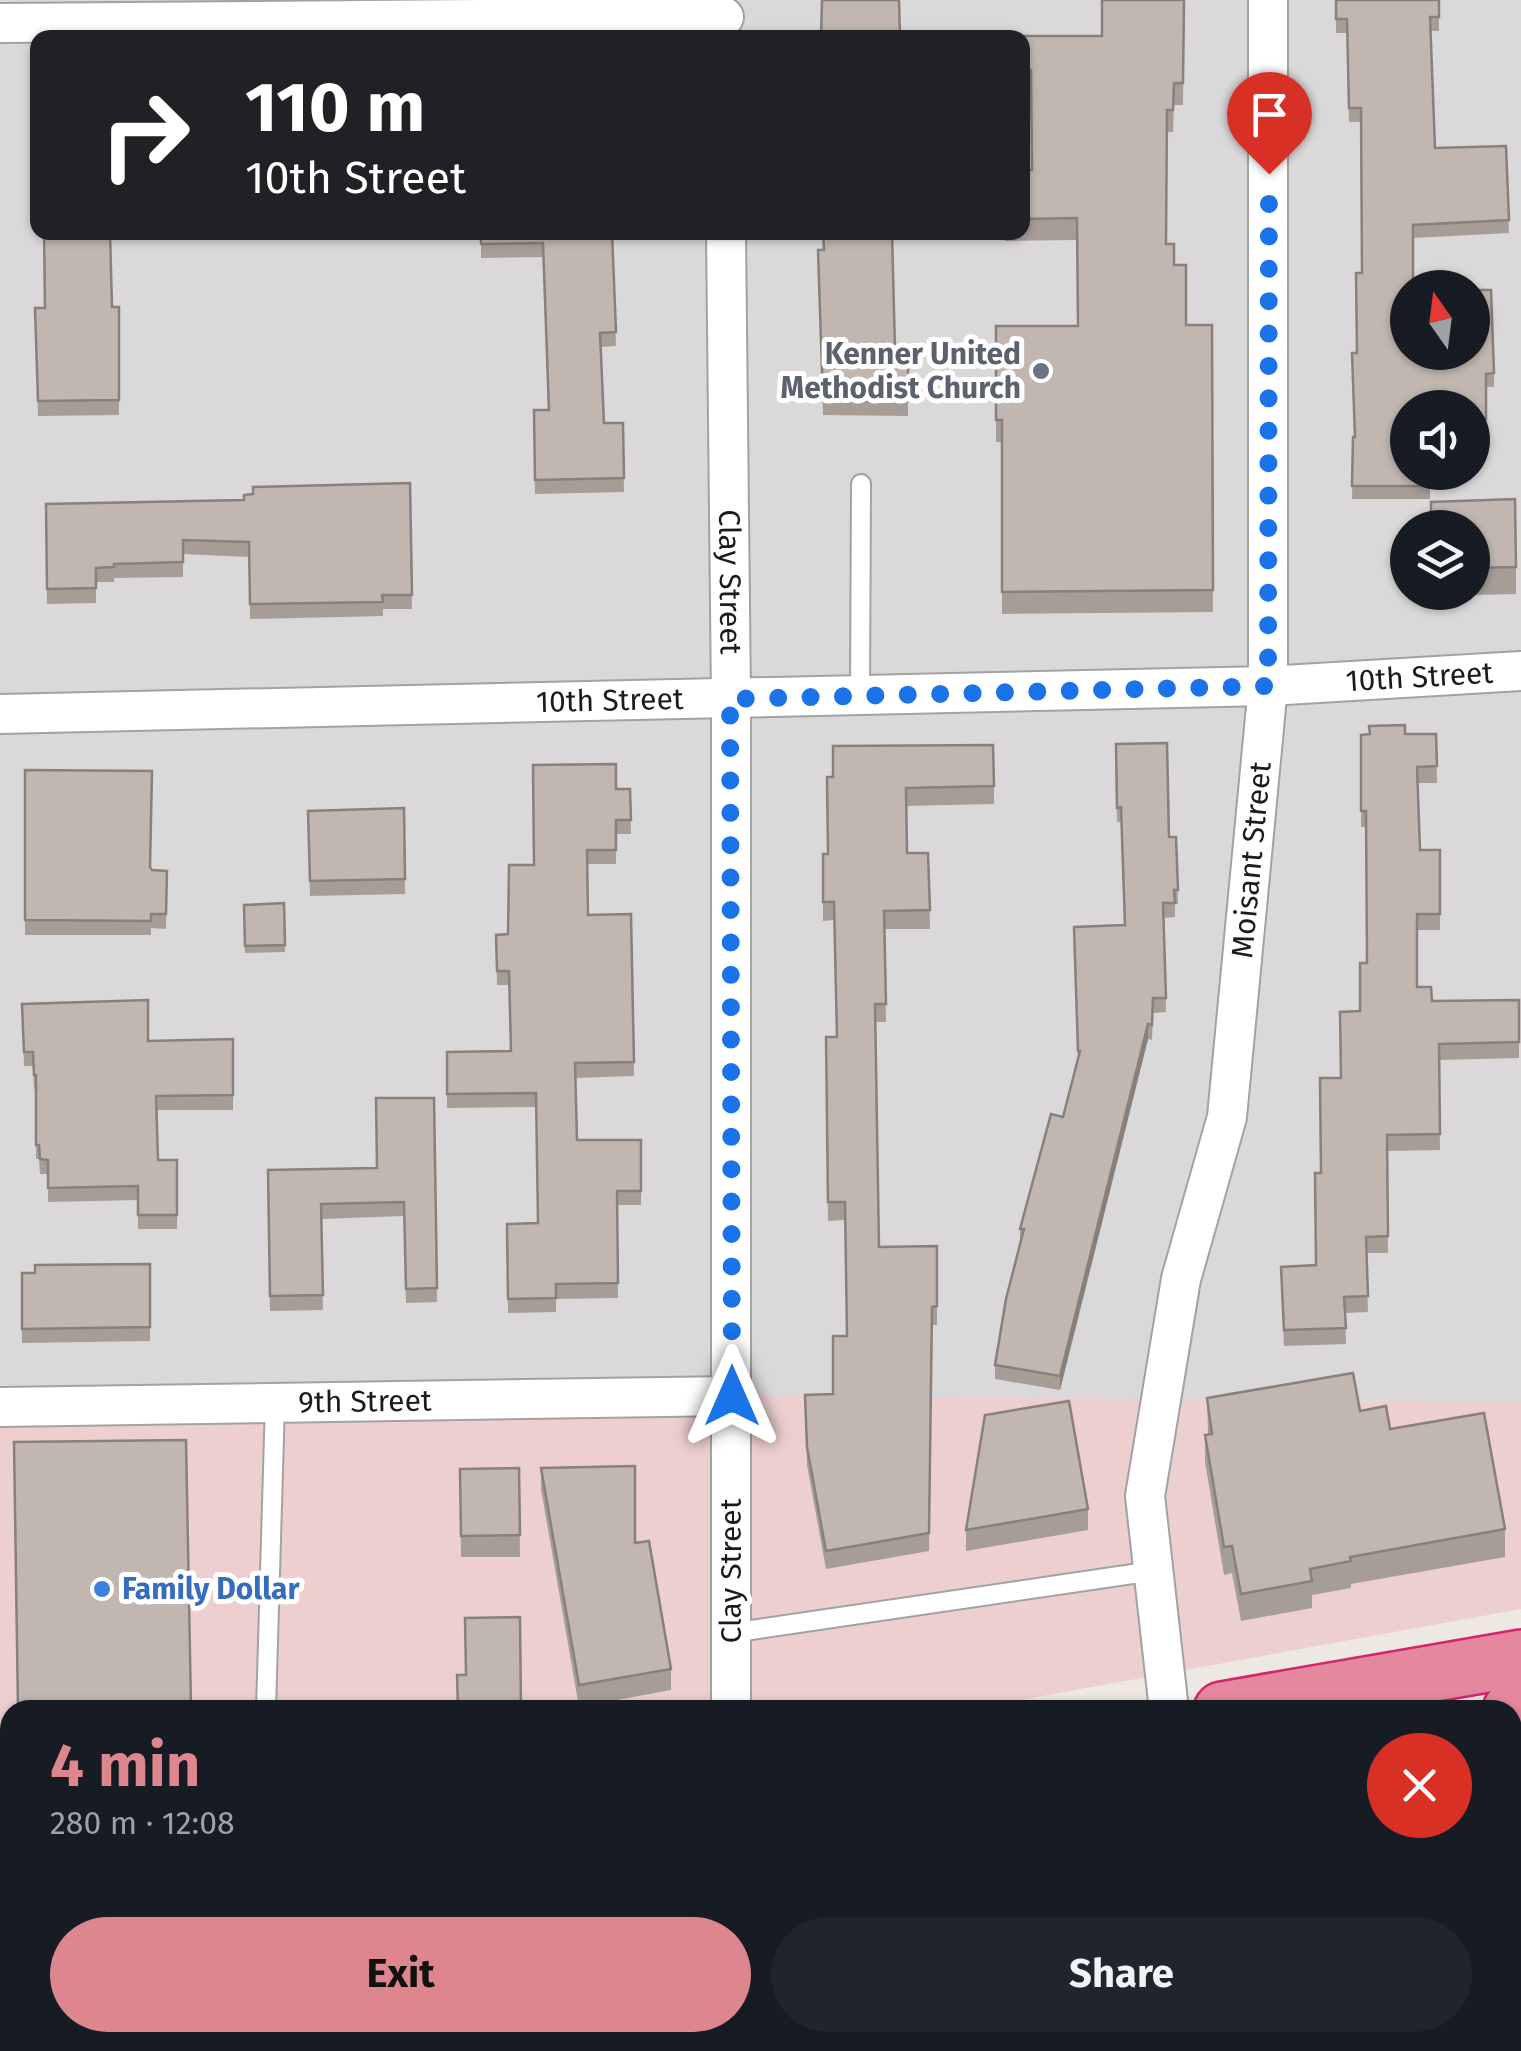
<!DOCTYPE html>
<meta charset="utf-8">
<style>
body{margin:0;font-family:"Fira Sans",sans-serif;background:#20242c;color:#f1f3f6;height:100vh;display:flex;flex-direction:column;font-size:38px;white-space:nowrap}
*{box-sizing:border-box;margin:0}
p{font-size:32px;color:#9ea1a6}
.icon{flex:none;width:55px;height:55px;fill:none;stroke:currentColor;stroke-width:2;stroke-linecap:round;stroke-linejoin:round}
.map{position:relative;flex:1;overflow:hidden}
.details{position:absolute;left:0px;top:1700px;width:1522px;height:352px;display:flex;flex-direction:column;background:#171b24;border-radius:30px 30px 0 0;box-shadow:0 2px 8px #0004}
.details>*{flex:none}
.hud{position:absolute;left:30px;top:30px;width:1000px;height:210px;border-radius:20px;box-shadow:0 2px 8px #0004;background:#202124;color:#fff;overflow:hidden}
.needle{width:65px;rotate:346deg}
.buttons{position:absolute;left:1390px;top:270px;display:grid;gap:20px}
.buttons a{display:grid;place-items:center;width:100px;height:100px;border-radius:50%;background:#171b24;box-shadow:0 2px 8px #0004;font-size:50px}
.pin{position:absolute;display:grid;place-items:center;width:85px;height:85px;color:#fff;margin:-102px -42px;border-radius:50% 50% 50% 0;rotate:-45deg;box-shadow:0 0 10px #0007}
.pin .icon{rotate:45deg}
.me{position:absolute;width:110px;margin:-55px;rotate:0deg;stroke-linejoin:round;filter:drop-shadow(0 0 8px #0008)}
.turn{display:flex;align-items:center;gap:35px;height:210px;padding:0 50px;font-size:45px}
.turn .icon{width:130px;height:130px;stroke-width:2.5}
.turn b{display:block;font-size:70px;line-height:85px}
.round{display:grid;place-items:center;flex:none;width:105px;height:105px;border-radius:52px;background:#20242c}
.overview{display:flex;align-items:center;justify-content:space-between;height:170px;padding:0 50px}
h1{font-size:60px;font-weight:700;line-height:75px;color:#dd868d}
.cta{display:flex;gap:20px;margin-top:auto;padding:20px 50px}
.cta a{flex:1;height:115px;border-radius:60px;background:#dd868d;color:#111;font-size:40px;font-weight:700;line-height:115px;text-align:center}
.cta a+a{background:#20242c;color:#f1f3f6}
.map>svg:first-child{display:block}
</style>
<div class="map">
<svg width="1521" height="2051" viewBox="0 0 1521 2051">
<rect width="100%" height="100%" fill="#ede8e1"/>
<!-- residential -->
<path fill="#dad8d8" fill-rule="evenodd" d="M 0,0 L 1521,0 L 1521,1403 L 0,1387 ZM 38,38 L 1022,38 L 1022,232 L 38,232 ZM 1408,288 L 1472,288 L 1472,352 L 1408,352 ZM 1408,408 L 1472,408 L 1472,472 L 1408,472 ZM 1408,528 L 1472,528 L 1472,592 L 1408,592 Z"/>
<!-- commercial -->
<path fill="#eecfd0" d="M 0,1387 L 1521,1403 L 1521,1609 L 965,1710 L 10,1710 L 10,1883 L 0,1885 Z"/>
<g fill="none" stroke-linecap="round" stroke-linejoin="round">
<defs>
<g id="lane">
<path d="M 860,696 L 861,484"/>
<path d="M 731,1633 L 1153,1571"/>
<path d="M 266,1710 L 275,1402"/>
</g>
<g id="street">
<path d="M 0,23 L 724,17"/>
<path id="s1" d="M 726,232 L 731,699 L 731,1710"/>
<path id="s2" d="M 0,714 L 1268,686 L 1521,671"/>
<path id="s3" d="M 0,1407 L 732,1396"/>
<path id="s4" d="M 1169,1710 L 1145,1496 L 1181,1279 L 1227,1117 L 1268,686 L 1268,0"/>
<path d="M 738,2042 L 738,2051"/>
</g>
<g id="highway">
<path d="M 1222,1710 L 1521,1658"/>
<path d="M 1511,1710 L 1521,1708"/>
<path d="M 0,1920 L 10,1918"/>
<path d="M 0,1987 L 10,1985"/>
</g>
</defs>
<!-- lane casing -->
<use href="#lane" stroke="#a2a2a2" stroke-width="22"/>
<!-- street casing -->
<use href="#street" stroke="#a2a2a2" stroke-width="42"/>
<!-- highway casing -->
<use href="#highway" stroke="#d4246a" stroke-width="60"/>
<!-- lane -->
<use href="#lane" stroke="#fff" stroke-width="18"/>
<!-- street -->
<use href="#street" stroke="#fff" stroke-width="38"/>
<!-- highway -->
<use href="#highway" stroke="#e5889e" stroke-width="55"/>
</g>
<!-- wall -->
<g fill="#a69d97">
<path d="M 1184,0 L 1183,105 L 1174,105 L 1173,132 L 1167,132 L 1166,244 L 1174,265 L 1186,325 L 1212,325 L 1213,612 L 1002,614 L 1002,442 L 996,442 L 996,326 L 1078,326 L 1077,240 L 1005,241 L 1005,232 L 1022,232 L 1022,170 L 1032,170 L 1031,92 L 1022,92 L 1022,38 L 1102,36 Z"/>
<path d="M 1336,0 L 1439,0 L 1439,31 L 1430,31 L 1435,148 L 1506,146 L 1509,233 L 1413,238 L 1408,288 L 1494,373 L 1494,387 L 1486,387 L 1486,432 L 1472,432 L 1472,408 L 1408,408 L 1430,472 L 1430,499 L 1352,499 L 1353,437 L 1354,437 L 1362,273 L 1361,122 L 1349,122 L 1347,33 L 1336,33 Z"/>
<path d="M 366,232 L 421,232 L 421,236 L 366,238 Z"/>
<path d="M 481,232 L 612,232 L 616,346 L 601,347 L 604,423 L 623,423 L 624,492 L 535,494 L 534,410 L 548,410 L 543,257 L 481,258 Z"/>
<path d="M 818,250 L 823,250 L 895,350 L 908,350 L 908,416 L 823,415 Z"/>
<path d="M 119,307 L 119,415 L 38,416 L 35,308 Z"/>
<path d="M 410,483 L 412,609 L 383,609 L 383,616 L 250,619 L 249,557 L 183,554 L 183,577 L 114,578 L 114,582 L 96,582 L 96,603 L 47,604 L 46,504 L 244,500 Z"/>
<path d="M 1472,528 L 1516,567 L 1516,594 L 1432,596 L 1432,592 L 1472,592 Z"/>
<path d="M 1436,734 L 1437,783 L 1417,783 L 1420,850 L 1440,850 L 1440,930 L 1417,930 L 1417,987 L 1432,1001 L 1519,1000 L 1519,1058 L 1439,1060 L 1440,1150 L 1387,1151 L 1388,1253 L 1366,1253 L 1368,1312 L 1345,1313 L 1346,1344 L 1284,1346 L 1281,1283 L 1316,1265 L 1321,1173 L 1341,1078 L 1360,1011 L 1367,963 L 1366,827 L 1361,827 L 1361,735 Z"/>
<path d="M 1116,744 L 1169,837 L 1176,837 L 1178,904 L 1175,904 L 1175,917 L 1164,918 L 1166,1012 L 1153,1013 L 1152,1040 L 1148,1039 L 1060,1390 L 995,1379 L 995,1365 L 1020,1242 L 1020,1229 L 1063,1117 L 1078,1060 L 1074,927 L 1124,925 L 1121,822 L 1117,822 Z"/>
<path d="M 25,770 L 152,870 L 167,871 L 166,929 L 151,928 L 151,935 L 25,935 Z"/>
<path d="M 827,777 L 994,786 L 994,804 L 906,806 L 907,853 L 928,853 L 930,929 L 884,929 L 886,1022 L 876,1022 L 879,1247 L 937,1246 L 937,1325 L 932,1325 L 929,1551 L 826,1569 L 807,1465 L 805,1395 L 833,1394 L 847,1336 L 845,1220 L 828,1221 L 826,1037 L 837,1037 L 834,920 L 823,921 L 823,854 L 828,854 Z"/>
<path d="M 616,789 L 630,789 L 631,834 L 616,834 L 616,864 L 588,864 L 588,915 L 631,914 L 634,1076 L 575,1078 L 577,1140 L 641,1140 L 641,1205 L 617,1205 L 618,1298 L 556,1299 L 556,1312 L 508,1313 L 507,1224 L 538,1223 L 536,1107 L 447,1108 L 447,1052 L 511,1051 L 509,985 L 497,985 L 496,935 L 508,934 L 534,865 Z"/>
<path d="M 404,808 L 405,894 L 310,896 L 308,811 Z"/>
<path d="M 284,903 L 285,952 L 245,953 L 244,905 Z"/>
<path d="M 22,1004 L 148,1041 L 233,1039 L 233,1110 L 157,1110 L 158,1160 L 177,1160 L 177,1229 L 138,1229 L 138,1200 L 48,1202 L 48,1174 L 40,1174 L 39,1159 L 36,1159 L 36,1089 L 34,1089 L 33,1066 L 24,1066 Z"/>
<path d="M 434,1098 L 437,1302 L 406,1303 L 404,1216 L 321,1219 L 323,1310 L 270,1311 L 268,1170 L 376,1168 Z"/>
<path d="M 150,1264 L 150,1341 L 22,1343 L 22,1273 Z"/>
<path d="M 1207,1398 L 1360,1411 L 1390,1429 L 1505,1529 L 1505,1557 L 1351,1584 L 1351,1588 L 1312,1595 L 1312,1608 L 1241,1621 L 1232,1573 L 1224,1575 L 1205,1462 L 1205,1435 L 1208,1434 Z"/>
<path d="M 186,1440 L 191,1710 L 18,1710 Z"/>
<path d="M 519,1468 L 520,1557 L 461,1557 L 460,1469 Z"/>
<path d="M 541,1468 L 635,1543 L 671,1669 L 671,1690 L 579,1707 L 541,1489 Z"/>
<path d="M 1088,1509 L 1088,1530 L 966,1551 L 966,1530 Z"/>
</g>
<!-- shaded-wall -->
<path fill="#87807b" d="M 1148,1024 L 1148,1039 L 1060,1390 L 1060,1376 Z"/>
<!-- building -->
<g fill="#c1b7b0" stroke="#87807b" stroke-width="2.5">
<path d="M 822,0 L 899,0 L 900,38 L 821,38 Z"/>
<path d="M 1102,0 L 1184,0 L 1183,83 L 1174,83 L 1173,110 L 1167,110 L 1166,244 L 1174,244 L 1174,265 L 1186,265 L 1186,325 L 1212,325 L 1213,590 L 1002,592 L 1002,420 L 996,420 L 996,326 L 1078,326 L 1077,218 L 1022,219 L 1022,170 L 1032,170 L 1031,70 L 1022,70 L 1022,38 L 1013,38 L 1013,36 L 1102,36 Z"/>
<path d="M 1336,0 L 1439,0 L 1439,17 L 1430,17 L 1435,148 L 1506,146 L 1509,220 L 1413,225 L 1413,288 L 1408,288 L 1408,352 L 1472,352 L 1472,290 L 1491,290 L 1494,373 L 1486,374 L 1486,419 L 1472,419 L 1472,408 L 1408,408 L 1408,472 L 1430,472 L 1430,486 L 1352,486 L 1353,437 L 1355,437 L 1352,353 L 1357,353 L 1356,273 L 1362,273 L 1361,108 L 1349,108 L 1347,19 L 1336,19 Z"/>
<path d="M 44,232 L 110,232 L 112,307 L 119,307 L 119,400 L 38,401 L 35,308 L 45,308 Z"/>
<path d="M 481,232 L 612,232 L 616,332 L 600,333 L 604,423 L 623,423 L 624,478 L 535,480 L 534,410 L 549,410 L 543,243 L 481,244 Z"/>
<path d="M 823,232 L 892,232 L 895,350 L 908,350 L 908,401 L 823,401 L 818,250 L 824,250 Z"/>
<path d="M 410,483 L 412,595 L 382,595 L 383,602 L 250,604 L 249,542 L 183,540 L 183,562 L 114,564 L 114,567 L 96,568 L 96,588 L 47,589 L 46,504 L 244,500 L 244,495 L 253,494 L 253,487 Z"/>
<path d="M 1515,499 L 1516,567 L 1472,568 L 1472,528 L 1431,528 L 1431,502 Z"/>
<path d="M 1405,725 L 1405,734 L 1436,734 L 1437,766 L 1417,767 L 1420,850 L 1440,850 L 1440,914 L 1417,914 L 1417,987 L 1431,987 L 1432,1001 L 1519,1000 L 1519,1042 L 1439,1044 L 1440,1134 L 1387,1135 L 1388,1236 L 1366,1237 L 1368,1296 L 1344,1297 L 1346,1328 L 1284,1330 L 1281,1267 L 1316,1265 L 1315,1173 L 1321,1173 L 1320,1078 L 1341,1078 L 1340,1012 L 1360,1011 L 1360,963 L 1367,963 L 1366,811 L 1361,811 L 1361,735 L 1370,734 L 1369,726 Z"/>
<path d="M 1167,743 L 1169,837 L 1176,837 L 1178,890 L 1174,890 L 1175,903 L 1163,903 L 1166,998 L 1153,998 L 1152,1025 L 1148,1024 L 1060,1376 L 995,1365 L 1006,1299 L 1024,1229 L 1020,1229 L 1051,1114 L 1063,1117 L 1080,1051 L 1078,1051 L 1074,927 L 1125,925 L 1121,807 L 1117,808 L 1116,744 Z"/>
<path d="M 993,745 L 994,786 L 906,788 L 907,853 L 928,853 L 930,910 L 884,911 L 886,1004 L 875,1004 L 879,1247 L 937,1246 L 937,1306 L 932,1307 L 929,1533 L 826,1551 L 807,1447 L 805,1395 L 833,1394 L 833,1336 L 847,1336 L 845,1202 L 828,1202 L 826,1037 L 837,1037 L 834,902 L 823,902 L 823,854 L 828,854 L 827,777 L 833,777 L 833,746 Z"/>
<path d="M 616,764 L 616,789 L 630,789 L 631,820 L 616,820 L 616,850 L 587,850 L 588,915 L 631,914 L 634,1062 L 575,1063 L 577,1140 L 641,1140 L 641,1191 L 617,1191 L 618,1283 L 556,1284 L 556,1298 L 508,1299 L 507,1224 L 538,1223 L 536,1093 L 447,1094 L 447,1052 L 511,1051 L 509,971 L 497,971 L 496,935 L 508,934 L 509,865 L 534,865 L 533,765 Z"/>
<path d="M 25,770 L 152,771 L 150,867 L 152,870 L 167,871 L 166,914 L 151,914 L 151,921 L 25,920 Z"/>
<path d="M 404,808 L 405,879 L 310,881 L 308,811 Z"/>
<path d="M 284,903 L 285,945 L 245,946 L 244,905 Z"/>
<path d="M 148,1000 L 148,1041 L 233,1039 L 233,1095 L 156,1096 L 158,1160 L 177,1160 L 177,1215 L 138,1215 L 138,1186 L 48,1188 L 48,1160 L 40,1159 L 39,1145 L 36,1145 L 36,1075 L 34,1075 L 33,1052 L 24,1052 L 22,1004 Z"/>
<path d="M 376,1098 L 434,1098 L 437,1288 L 406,1289 L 404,1202 L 321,1204 L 323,1295 L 270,1296 L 268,1170 L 377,1168 Z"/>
<path d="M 150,1264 L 150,1327 L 22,1329 L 22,1273 L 35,1273 L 35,1265 Z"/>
<path d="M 1353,1373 L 1360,1411 L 1386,1406 L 1390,1429 L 1484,1413 L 1505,1529 L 1350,1557 L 1351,1561 L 1310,1569 L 1312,1581 L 1241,1594 L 1232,1546 L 1224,1547 L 1205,1435 L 1212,1434 L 1207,1398 Z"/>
<path d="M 1069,1401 L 1088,1509 L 966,1530 L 985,1415 Z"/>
<path d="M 186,1440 L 191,1706 L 136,1710 L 18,1710 L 14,1442 Z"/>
<path d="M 635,1466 L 635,1543 L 649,1541 L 671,1669 L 579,1685 L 541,1468 Z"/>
<path d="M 519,1468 L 520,1535 L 461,1536 L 460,1469 Z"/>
<path d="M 520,1617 L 521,1710 L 458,1710 L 457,1675 L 466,1675 L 465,1618 Z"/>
<path d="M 1235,2042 L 1485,2042 L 1486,2051 L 1236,2051 Z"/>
</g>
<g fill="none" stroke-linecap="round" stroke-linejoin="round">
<!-- route -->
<path stroke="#1a73e8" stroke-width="18" stroke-dasharray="0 32.4" d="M 732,1396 L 730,699 L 1268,686 L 1269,174"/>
</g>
<!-- markers -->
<circle fill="#6b7280" stroke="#fff" stroke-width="4" cx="1041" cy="371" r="10"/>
<circle fill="#3f7fe0" stroke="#fff" stroke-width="4" cx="102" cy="1589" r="10"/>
<g text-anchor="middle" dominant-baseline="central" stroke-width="10" stroke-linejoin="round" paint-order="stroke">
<!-- worship labels -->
<g font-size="30" font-weight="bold" fill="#5b616d" stroke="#fff" text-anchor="end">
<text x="1021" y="354">Kenner United<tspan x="1021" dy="34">Methodist Church</tspan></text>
</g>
<!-- street labels -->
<g font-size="30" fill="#1b1b1b" stroke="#fff">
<text stroke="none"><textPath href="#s1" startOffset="350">Clay Street</textPath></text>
<text stroke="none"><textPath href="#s2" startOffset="1420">10th Street</textPath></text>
<text stroke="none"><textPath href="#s2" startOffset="610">10th Street</textPath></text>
<text stroke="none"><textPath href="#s4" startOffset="862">Moisant Street</textPath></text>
<text stroke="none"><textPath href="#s3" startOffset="365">9th Street</textPath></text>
<text transform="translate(731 1571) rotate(-90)">Clay Street</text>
</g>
<!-- shop labels -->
<g font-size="30" font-weight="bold" fill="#366cbe" stroke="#fff" text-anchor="start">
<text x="122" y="1589">Family Dollar</text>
</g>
</g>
</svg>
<div class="buttons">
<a><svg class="needle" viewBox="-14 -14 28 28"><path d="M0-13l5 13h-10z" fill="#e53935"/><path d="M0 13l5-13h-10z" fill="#9ea1a6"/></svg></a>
<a><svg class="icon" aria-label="sound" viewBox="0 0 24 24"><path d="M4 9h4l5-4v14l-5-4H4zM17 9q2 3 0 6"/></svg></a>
<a><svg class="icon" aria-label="layers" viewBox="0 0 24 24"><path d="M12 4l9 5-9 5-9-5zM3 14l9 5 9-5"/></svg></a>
</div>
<div class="pin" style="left:1269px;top:174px;background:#d93025"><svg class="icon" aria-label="arrive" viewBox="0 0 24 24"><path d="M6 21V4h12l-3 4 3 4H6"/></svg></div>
<svg class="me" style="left:732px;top:1396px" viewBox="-20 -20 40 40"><path d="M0-17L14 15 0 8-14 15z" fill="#1a73e8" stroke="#fff" stroke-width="4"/></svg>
<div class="hud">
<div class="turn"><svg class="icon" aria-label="right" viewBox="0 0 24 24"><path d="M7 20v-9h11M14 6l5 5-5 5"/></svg><div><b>110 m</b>10th Street</div></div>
</div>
<section class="details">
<div class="overview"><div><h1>4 min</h1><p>280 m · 12:08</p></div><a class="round" style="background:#d93025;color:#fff"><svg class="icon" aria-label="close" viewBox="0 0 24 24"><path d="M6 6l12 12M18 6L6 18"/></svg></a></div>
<div class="cta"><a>Exit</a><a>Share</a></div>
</section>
</div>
